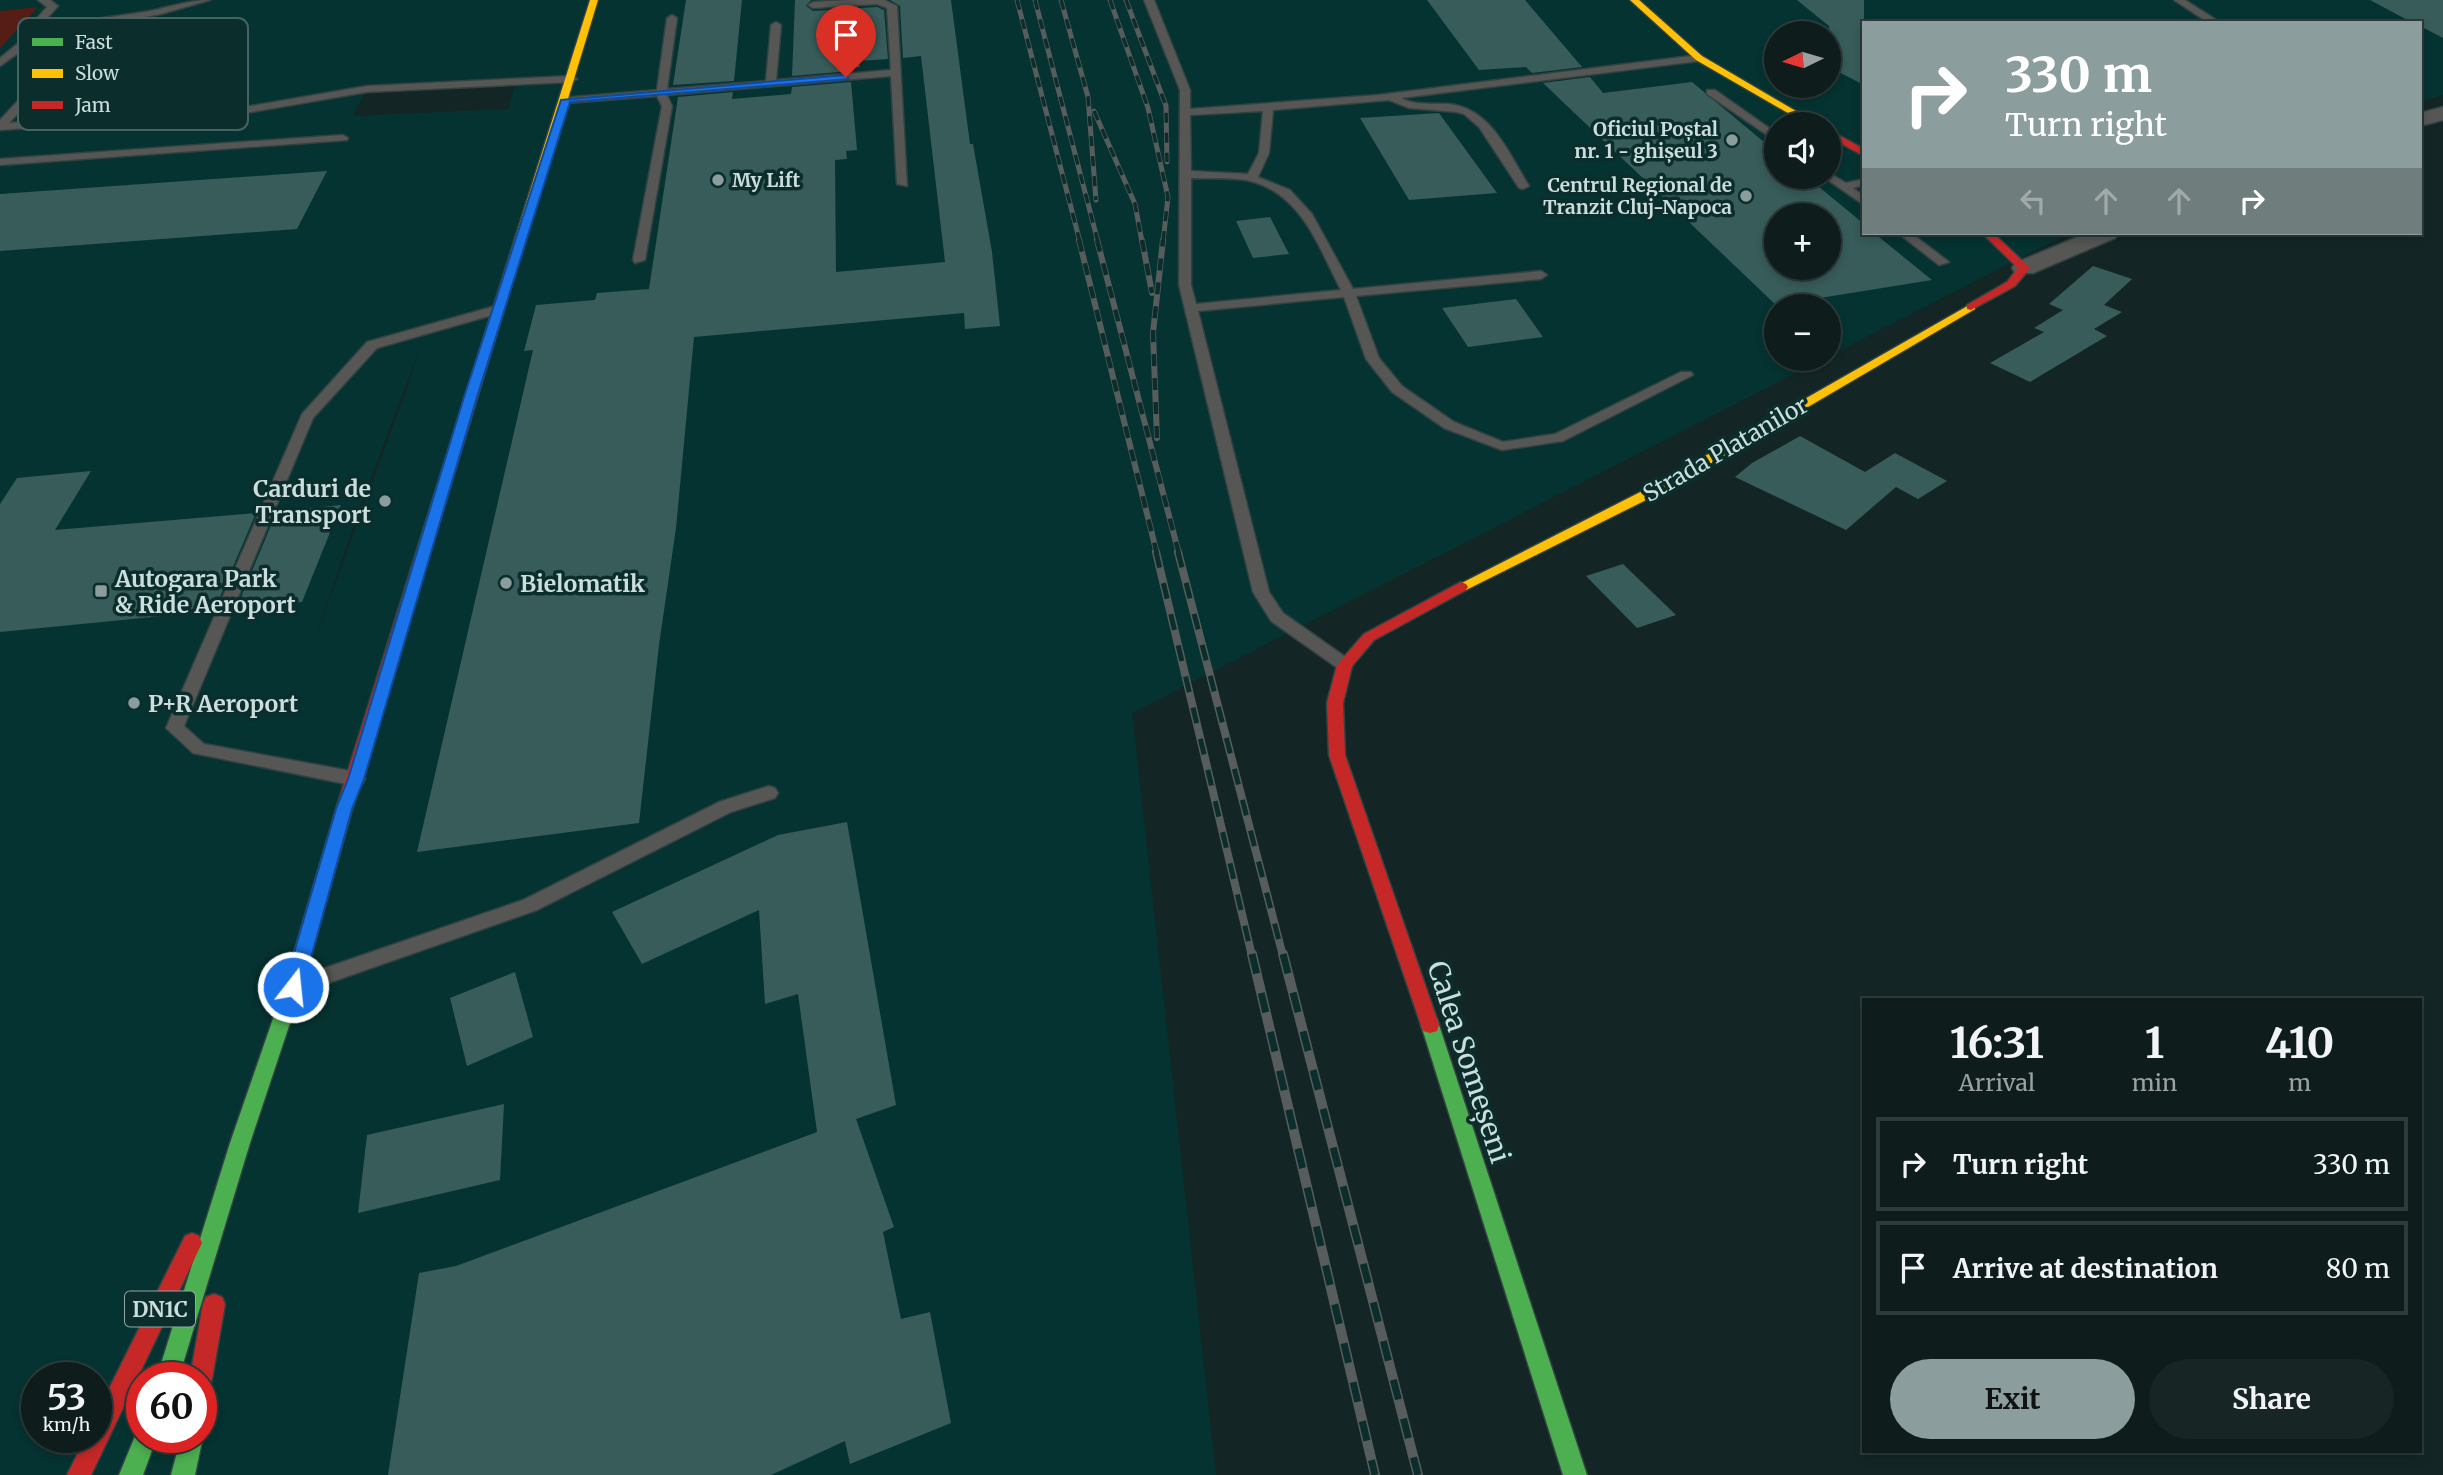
<!DOCTYPE html>
<meta charset="utf-8">
<style>
body{margin:0;font-family:Merriweather,serif;background:#172525;color:#f1f3f6;height:100vh;display:flex;flex-direction:column;font-size:26px;white-space:nowrap}
*{box-sizing:border-box;margin:0}
p{font-size:23px;color:#9ba1a3}
.icon{flex:none;width:38px;height:38px;fill:none;stroke:currentColor;stroke-width:2;stroke-linecap:round;stroke-linejoin:round}
.map{position:relative;flex:1;overflow:hidden}
.sheet{position:absolute;left:1862px;top:998px;width:560px;height:455px;display:flex;flex-direction:column;background:#0e1c1c;border-radius:0px;box-shadow:0 4px 10px #0003,0 0 0 2px #2e3a3b}
.sheet>*{flex:none}
.top-card{position:absolute;left:1862px;top:21px;width:560px;height:214px;border-radius:0px;box-shadow:0 4px 10px #0003,0 0 0 2px #2e3a3b;background:#8b9d9c;color:#fff;overflow:hidden}
.needle{width:46px;rotate:265deg}
.buttons{position:absolute;left:1764px;top:21px;display:grid;gap:14px}
.buttons a{display:grid;place-items:center;width:77px;height:77px;border-radius:50%;background:#0e1c1c;box-shadow:0 4px 10px #0003,0 0 0 2px #2e3a3b;font-size:35px}
.speed{position:absolute;left:21px;top:1362px;display:flex;gap:14px;font-size:35px;font-weight:700;text-align:center}
.speed>*{display:grid;place-content:center;width:91px;height:91px;border-radius:50%;background:#0e1c1c;box-shadow:0 4px 10px #0003,0 0 0 2px #2e3a3b;line-height:1}
.speed small{font-size:18px;font-weight:400}
.speed .limit{border:10px solid #d22;background:#fff;color:#111}
.pin{position:absolute;display:grid;place-items:center;width:60px;height:60px;color:#fff;margin:-72px -30px;border-radius:50% 50% 50% 0;rotate:-45deg;box-shadow:0 0 7px #0007}
.pin .icon{rotate:45deg}
.me{position:absolute;width:77px;margin:-38px;rotate:16deg;stroke-linejoin:round;filter:drop-shadow(0 0 5px #0008)}
.turn{display:flex;align-items:center;gap:24px;height:147px;padding:0 28px;font-size:32px}
.turn .icon{width:91px;height:91px;stroke-width:2.5}
.turn b{display:block;font-size:49px;line-height:60px}
.lanes{display:flex;align-items:center;height:66px;padding:0 28px;background:#0003;justify-content:center;gap:35px;direction:ltr}
.lanes .off{opacity:.35}
.eta{display:flex;justify-content:space-evenly;align-items:center;height:119px;text-align:center}
.eta b{font-size:42px;font-weight:700;line-height:49px}
.cta{display:flex;gap:14px;margin-top:auto;padding:14px 28px}
.cta a{flex:1;height:80px;border-radius:42px;background:#8b9d9c;color:#111;font-size:28px;font-weight:700;line-height:80px;text-align:center}
.cta a+a{background:#172525;color:#f1f3f6}
ul{padding:0;list-style:none}
li{display:flex;align-items:center;gap:21px;height:94px;margin:0 14px 10px;padding:0 14px;border:4px solid #2e3a3b;border-radius:0px}
li div{flex:1}
li b{display:block;font-size:26px}
li em{font-style:normal}
.map>svg:first-child{display:block}
</style>
<div class="map">
<svg width="2443" height="1475" viewBox="0 0 2443 1475">
<rect width="100%" height="100%" fill="#132625"/>
<!-- built -->
<path fill="#053331" fill-rule="evenodd" d="M 0,0 L 2443,0 L 2443,95 L 2420,102 L 2420,23 L 1864,23 L 1864,233 L 2069,233 L 1829,356 L 1829,306 L 1776,306 L 1776,359 L 1823,359 L 1132,713 L 1216,1475 L 0,1475 ZM 1776,33 L 1829,33 L 1829,86 L 1776,86 ZM 515,86 L 508,109 L 352,116 L 365,93 ZM 1776,124 L 1829,124 L 1829,177 L 1776,177 ZM 1776,215 L 1829,215 L 1829,268 L 1776,268 ZM 421,345 L 406,391 L 314,641 L 360,507 ZM 37,1377 L 96,1377 L 96,1437 L 37,1437 ZM 142,1377 L 201,1377 L 201,1437 L 142,1437 Z"/>
<!-- green -->
<path fill="#551d15" d="M 38,7 L 0,48 L 0,11 Z"/>
<!-- building -->
<g fill="#375c5a" fill-rule="evenodd">
<path d="M 686,0 L 742,0 L 734,81 L 673,85 Z"/>
<path d="M 795,0 L 811,0 L 806,6 L 813,11 L 877,7 L 884,10 L 888,59 L 859,61 L 860,67 L 850,68 L 850,71 L 792,76 Z"/>
<path d="M 890,0 L 951,0 L 970,144 L 973,144 L 992,252 L 1000,326 L 965,329 L 964,313 L 694,337 L 676,528 L 659,645 L 639,823 L 417,852 L 533,350 L 524,351 L 536,305 L 595,300 L 597,293 L 649,289 L 678,97 L 733,92 L 732,99 L 791,94 L 792,87 L 851,82 L 857,150 L 846,151 L 847,159 L 835,160 L 836,272 L 945,262 L 921,56 L 903,58 L 900,6 Z"/>
<path d="M 1427,0 L 1525,0 L 1582,67 L 1532,73 L 1526,67 L 1479,70 Z"/>
<path d="M 1797,0 L 1864,0 L 1864,85 L 1829,67 L 1829,26 Z"/>
<path d="M 2370,0 L 2443,0 L 2443,38 L 2420,26 L 2420,23 L 2413,23 Z"/>
<path d="M 1590,77 L 1603,93 L 1692,82 L 1776,152 L 1776,177 L 1807,177 L 1864,224 L 1864,233 L 1874,233 L 1932,280 L 1776,305 L 1543,83 ZM 1776,215 L 1829,215 L 1829,268 L 1776,268 Z"/>
<path d="M 1439,113 L 1497,193 L 1409,200 L 1360,118 Z"/>
<path d="M 327,171 L 297,229 L 0,251 L 0,194 Z"/>
<path d="M 1270,217 L 1289,254 L 1253,258 L 1236,221 Z"/>
<path d="M 2093,266 L 2132,279 L 2104,305 L 2122,312 L 2094,329 L 2107,336 L 2030,382 L 1990,363 L 2044,332 L 2034,328 L 2063,310 L 2049,304 Z"/>
<path d="M 1516,299 L 1543,337 L 1468,347 L 1442,308 Z"/>
<path d="M 1800,436 L 1865,472 L 1895,453 L 1947,481 L 1918,499 L 1896,487 L 1846,530 L 1735,477 L 1752,463 Z"/>
<path d="M 91,471 L 55,530 L 256,513 L 214,611 L 0,632 L 0,504 L 17,478 Z"/>
<path d="M 341,505 L 302,602 L 236,609 L 277,511 Z"/>
<path d="M 1623,564 L 1676,615 L 1637,628 L 1586,576 Z"/>
<path d="M 847,822 L 896,1105 L 856,1119 L 894,1227 L 883,1232 L 901,1319 L 930,1312 L 951,1423 L 850,1464 L 845,1441 L 771,1475 L 388,1475 L 419,1273 L 456,1266 L 817,1132 L 798,994 L 765,1004 L 759,910 L 642,964 L 612,912 L 778,835 Z"/>
<path d="M 515,972 L 533,1037 L 467,1066 L 450,998 Z"/>
<path d="M 504,1104 L 500,1180 L 358,1213 L 367,1135 Z"/>
</g>
<g fill="none" stroke-linecap="round" stroke-linejoin="round">
<defs>
<g id="lane">
<path d="M 38,0 L 50,0 L 58,6 L 31,36 C 69,20 110,18 150,11 C 170,7 189,0 210,0 L 161,14 L 53,34 L 35,41 L 0,66 L 0,58 L 21,41 L 20,37 L 47,7 Z"/>
<path d="M 849,0 L 884,0 L 897,6 L 907,186 L 897,184 L 891,76 L 667,95 L 672,106 L 645,260 L 635,263 L 633,260 L 662,106 L 657,96 L 566,103 L 561,100 L 562,98 L 657,90 L 667,18 L 672,15 L 677,18 L 667,89 L 766,81 L 771,25 L 776,22 L 781,25 L 776,80 L 891,70 L 887,8 L 877,4 L 813,8 L 808,5 L 813,2 Z"/>
<path d="M 1144,0 L 1154,0 L 1190,90 L 1190,109 L 1378,95 L 1699,55 L 1704,58 L 1699,61 L 1401,98 C 1416,106 1432,103 1449,104 C 1491,108 1509,154 1529,186 L 1523,189 L 1519,188 L 1479,127 L 1464,114 L 1456,112 L 1409,108 L 1389,100 L 1273,110 L 1269,153 L 1258,177 L 1290,190 L 1312,214 L 1353,289 L 1541,271 L 1547,275 L 1541,279 L 1356,296 L 1379,358 L 1402,386 L 1454,422 L 1503,442 L 1555,434 L 1681,372 L 1691,372 L 1693,375 L 1563,441 L 1502,450 L 1444,428 L 1392,392 L 1366,359 L 1344,297 L 1198,311 L 1269,592 L 1283,613 L 1351,661 L 1353,665 L 1351,669 L 1339,669 L 1271,621 L 1253,592 L 1179,285 L 1180,90 ZM 1263,111 L 1259,153 L 1248,174 L 1191,171 L 1190,115 ZM 1191,178 C 1210,179 1232,177 1250,181 C 1302,194 1319,248 1341,290 L 1196,304 L 1191,285 Z"/>
<path d="M 2174,0 L 2185,0 L 2221,23 L 2209,23 Z"/>
<path d="M 219,48 L 219,52 L 174,111 L 251,106 L 367,86 L 572,76 L 577,79 L 572,82 L 367,92 L 251,112 L 0,130 L 0,120 L 59,57 ZM 208,53 L 162,112 L 9,123 L 66,62 Z"/>
<path d="M 1707,90 L 1715,90 L 1776,133 L 1776,141 L 1707,94 Z"/>
<path d="M 343,135 L 348,138 L 347,140 L 0,165 L 0,159 Z"/>
<path d="M 1829,173 L 1846,183 L 1864,179 L 1864,185 L 1853,188 L 1864,196 L 1864,205 L 1825,178 Z"/>
<path d="M 1898,233 L 1911,233 L 1949,262 L 1939,265 Z"/>
<path d="M 499,305 L 503,306 L 503,312 L 377,348 L 313,418 L 184,726 L 204,744 L 356,772 L 362,774 L 365,779 L 362,784 L 356,786 L 193,753 L 166,728 L 302,414 L 367,342 Z"/>
<path d="M 769,786 L 775,788 L 778,793 L 775,798 L 731,812 L 537,910 L 297,994 L 290,992 L 287,986 L 290,980 L 523,900 L 719,802 Z"/>
</g>
<g id="street">
<path d="M 2443,107 L 2443,120 L 2420,126 L 2420,113 Z"/>
<path d="M 2087,233 L 2119,233 L 2115,238 L 2033,273 L 2015,273 L 2012,268 L 2015,263 Z"/>
</g>
<g id="fast">
<path d="M 345,800 L 351,802 L 353,806 L 302,987 L 250,1143 L 179,1377 L 157,1377 L 230,1143 L 284,987 L 337,806 L 339,802 Z"/>
<path d="M 1430,1017 L 1437,1019 L 1439,1025 L 1587,1475 L 1563,1475 L 1421,1025 L 1423,1019 Z"/>
<path d="M 142,1427 L 142,1437 L 157,1437 L 143,1475 L 119,1475 L 138,1429 Z"/>
<path d="M 201,1432 L 203,1437 L 195,1475 L 171,1475 L 181,1437 L 201,1437 Z"/>
</g>
<g id="slow">
<path d="M 590,0 L 598,0 L 431,550 L 429,553 L 419,553 L 417,550 Z"/>
<path d="M 1630,0 L 1639,0 L 1702,56 L 1818,124 L 1807,124 L 1696,60 Z"/>
<path d="M 1971,304 L 1975,305 L 1975,309 L 1666,490 L 1466,590 L 1456,590 L 1454,587 L 1656,484 Z"/>
</g>
<g id="jam">
<path d="M 1829,130 L 1864,149 L 1864,156 L 1829,137 Z"/>
<path d="M 1982,233 L 1993,233 L 2030,268 L 2015,286 L 1971,310 L 1967,309 L 1967,305 L 2007,282 L 2018,268 Z"/>
<path d="M 424,546 L 431,550 L 353,806 L 351,810 L 339,810 L 337,806 L 417,550 Z"/>
<path d="M 1461,582 L 1466,584 L 1468,587 L 1466,590 L 1374,640 L 1352,666 L 1343,703 L 1345,755 L 1439,1025 L 1437,1031 L 1430,1033 L 1423,1031 L 1421,1025 L 1329,755 L 1327,703 L 1337,665 L 1364,634 Z"/>
<path d="M 192,1233 L 199,1236 L 202,1243 L 91,1475 L 67,1475 L 86,1437 L 96,1437 L 96,1415 L 185,1236 Z"/>
<path d="M 214,1294 L 222,1297 L 225,1304 L 212,1379 L 209,1387 L 201,1390 L 201,1377 L 190,1377 L 203,1304 L 206,1297 Z"/>
</g>
</defs>
<!-- lane casing -->
<use href="#lane" stroke="#324241" stroke-width="3"/>
<!-- street casing -->
<use href="#street" stroke="#324241" stroke-width="3"/>
<!-- fast casing -->
<use href="#fast" stroke="#324241" stroke-width="3"/>
<!-- slow casing -->
<use href="#slow" stroke="#324241" stroke-width="3"/>
<!-- jam casing -->
<use href="#jam" stroke="#324241" stroke-width="3"/>
<!-- lane -->
<use href="#lane" fill="#565655" fill-rule="evenodd"/>
<!-- street -->
<use href="#street" fill="#565655" fill-rule="evenodd"/>
<!-- fast -->
<use href="#fast" fill="#4caf50" fill-rule="evenodd"/>
<!-- slow -->
<use href="#slow" fill="#ffc107" fill-rule="evenodd"/>
<!-- jam -->
<use href="#jam" fill="#c62828" fill-rule="evenodd"/>
<defs>
<g id="rail-far3">
<path d="M 1017,0 L 1080,242"/>
<path d="M 1035,0 L 1098,242"/>
<path d="M 1061,0 L 1088,97 L 1096,200"/>
<path d="M 1110,0 L 1148,108 L 1168,197 L 1163,242"/>
<path d="M 1126,0 L 1166,106 L 1167,162"/>
<path d="M 1094,111 L 1135,204 L 1142,242"/>
</g>
<g id="rail-far2">
<path d="M 1079,240 L 1157,554"/>
<path d="M 1097,240 L 1179,554"/>
<path d="M 1142,240 L 1152,293"/>
<path d="M 1157,438 L 1153,333 L 1163,240"/>
</g>
<g id="rail-far1">
<path d="M 1156,552 L 1252,956"/>
<path d="M 1178,552 L 1283,956"/>
</g>
<g id="rail">
<path d="M 1252,954 L 1375,1475"/>
<path d="M 1283,954 L 1418,1475"/>
</g>
</defs>
<!-- rail-far3 casing -->
<use href="#rail-far3" stroke="#575d5c" stroke-width="5"/>
<!-- rail-far2 casing -->
<use href="#rail-far2" stroke="#575d5c" stroke-width="6"/>
<!-- rail-far1 casing -->
<use href="#rail-far1" stroke="#575d5c" stroke-width="8"/>
<!-- rail casing -->
<use href="#rail" stroke="#575d5c" stroke-width="10"/>
<!-- rail-far3 -->
<use href="#rail-far3" stroke="#0b2e2c" stroke-width="3.5" stroke-dasharray="10" stroke-linecap="butt"/>
<!-- rail-far2 -->
<use href="#rail-far2" stroke="#0b2e2c" stroke-width="4.5" stroke-dasharray="12" stroke-linecap="butt"/>
<!-- rail-far1 -->
<use href="#rail-far1" stroke="#0b2e2c" stroke-width="5" stroke-dasharray="16" stroke-linecap="butt"/>
<!-- rail -->
<use href="#rail" stroke="#0b2e2c" stroke-width="7" stroke-dasharray="20" stroke-linecap="butt"/>
</g>
<!-- route -->
<path fill="#1a73e8" stroke="#114b97" stroke-width="2" d="M 846,75 L 849,79 L 570,102 L 477,397 L 364,779 L 352,809 L 303,987 L 300,993 L 287,993 L 284,987 L 336,809 L 348,779 L 464,397 L 561,100 Z"/>
<!-- markers -->
<g fill="#8b9d9c" stroke="#0b2e2c" stroke-width="2.5">
<circle cx="1732" cy="140" r="7"/>
<circle cx="718" cy="180" r="7"/>
<circle cx="1746" cy="196" r="7"/>
<circle cx="385" cy="501" r="7"/>
<circle cx="506" cy="583" r="7"/>
<rect x="94" y="584" width="14" height="14" rx="3.5"/>
<circle cx="134" cy="703" r="7"/>
</g>
<g text-anchor="middle" dominant-baseline="central" stroke-width="7" stroke-linejoin="round" paint-order="stroke">
<!-- far-poi labels -->
<g font-size="19" font-weight="bold" fill="#cbdddc" stroke="#0b2e2c" text-anchor="end">
<text x="1718" y="129">Oficiul Poștal<tspan x="1718" dy="22">nr. 1 - ghișeul 3</tspan></text>
<text x="732" y="180" text-anchor="start">My Lift</text>
<text x="1732" y="185">Centrul Regional de<tspan x="1732" dy="22">Tranzit Cluj-Napoca</tspan></text>
</g>
<!-- shield labels -->
<rect fill="#0b2e2c" stroke="#91a8a7" stroke-width="2" x="125" y="1291.5" width="70" height="35" rx="5"/>
<g font-size="21" font-weight="bold" fill="#cbdddc">
<text x="160" y="1309">DN1C</text>
</g>
<!-- street labels -->
<g font-size="23" fill="#cbdddc" stroke="#0b2e2c">
<text transform="translate(1725 449) rotate(-30)">Strada Platanilor</text>
</g>
<!-- poi labels -->
<g font-size="23" font-weight="bold" fill="#cbdddc" stroke="#0b2e2c" text-anchor="start">
<text x="371" y="488" text-anchor="end">Carduri de<tspan x="371" dy="26">Transport</tspan></text>
<text x="115" y="578">Autogara Park<tspan x="115" dy="26">&amp; Ride Aeroport</tspan></text>
<text x="520" y="583">Bielomatik</text>
<text x="148" y="703">P+R Aeroport</text>
</g>
<!-- near-street labels -->
<g font-size="28" fill="#cbdddc" stroke="#0b2e2c">
<text transform="translate(1469 1062) rotate(72)">Calea Someșeni</text>
</g>
</g>
<!-- legend -->
<rect x="18" y="18" width="230" height="112" rx="10" fill="#0b2e2c" stroke="#456361" stroke-width="2"/>
<rect x="32" y="38" width="31" height="8" fill="#4caf50"/>
<rect x="32" y="69" width="31" height="9" fill="#ffc107"/>
<rect x="32" y="101" width="31" height="8" fill="#c62828"/>
<g font-size="19" fill="#cbdddc">
<text x="75" y="49">Fast</text>
<text x="75" y="80">Slow</text>
<text x="75" y="112">Jam</text>
</g>
</svg>
<div class="buttons">
<a><svg class="needle" viewBox="-14 -14 28 28"><path d="M0-13l5 13h-10z" fill="#e53935"/><path d="M0 13l5-13h-10z" fill="#9ba1a3"/></svg></a>
<a><svg class="icon" aria-label="sound" viewBox="0 0 24 24"><path d="M4 9h4l5-4v14l-5-4H4zM17 9q2 3 0 6"/></svg></a>
<a>+</a>
<a>−</a>
</div>
<div class="speed"><div>53<small>km/h</small></div><div class="limit">60</div></div>
<div class="pin" style="left:846px;top:77px;background:#d93025"><svg class="icon" aria-label="arrive" viewBox="0 0 24 24"><path d="M6 21V4h12l-3 4 3 4H6"/></svg></div>
<svg class="me" style="left:293px;top:987px" viewBox="-20 -20 40 40"><circle r="17" fill="#1a73e8" stroke="#fff" stroke-width="3"/><path d="M0-11L8 9 0 5-8 9z" fill="#fff"/></svg>
<div class="top-card">
<div class="turn"><svg class="icon" aria-label="right" viewBox="0 0 24 24"><path d="M7 20v-9h11M14 6l5 5-5 5"/></svg><div><b>330 m</b>Turn right</div></div>
<div class="lanes"><svg class="icon off" aria-label="left" viewBox="0 0 24 24"><path d="M17 20v-9H6M10 6l-5 5 5 5"/></svg><svg class="icon off" aria-label="ahead" viewBox="0 0 24 24"><path d="M12 20V5M6 11l6-6 6 6"/></svg><svg class="icon off" aria-label="ahead" viewBox="0 0 24 24"><path d="M12 20V5M6 11l6-6 6 6"/></svg><svg class="icon" aria-label="right" viewBox="0 0 24 24"><path d="M7 20v-9h11M14 6l5 5-5 5"/></svg></div>
</div>
<section class="sheet">
<div class="eta">
<div><b>16:31</b><p>Arrival</p></div>
<div><b>1</b><p>min</p></div>
<div><b>410</b><p>m</p></div>
</div>
<ul>
<li><svg class="icon" aria-label="right" viewBox="0 0 24 24"><path d="M7 20v-9h11M14 6l5 5-5 5"/></svg><div><b>Turn right</b></div><em>330 m</em></li>
<li><svg class="icon" aria-label="arrive" viewBox="0 0 24 24"><path d="M6 21V4h12l-3 4 3 4H6"/></svg><div><b>Arrive at destination</b></div><em>80 m</em></li>
</ul>
<div class="cta"><a>Exit</a><a>Share</a></div>
</section>
</div>
